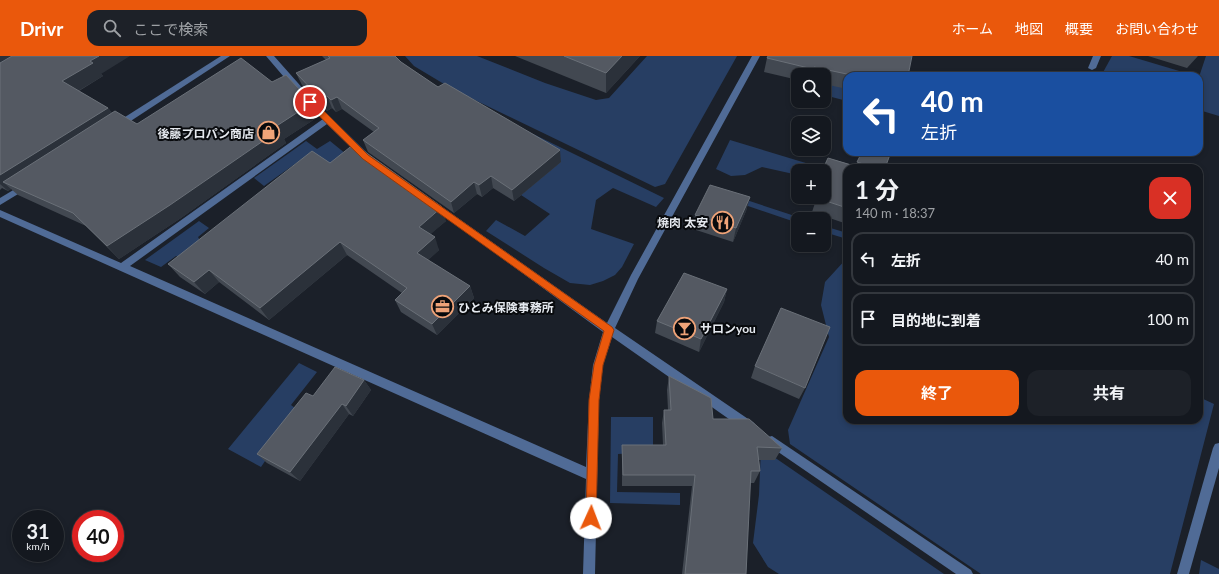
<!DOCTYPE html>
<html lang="ja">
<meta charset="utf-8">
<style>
body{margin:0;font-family:Lato,"Noto Sans JP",sans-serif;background:#1d2128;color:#f1f3f6;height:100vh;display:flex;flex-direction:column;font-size:15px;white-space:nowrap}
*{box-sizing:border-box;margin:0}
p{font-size:13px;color:#9da0a4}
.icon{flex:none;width:22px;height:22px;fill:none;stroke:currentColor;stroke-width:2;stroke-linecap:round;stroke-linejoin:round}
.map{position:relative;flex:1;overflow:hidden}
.panel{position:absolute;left:843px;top:108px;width:360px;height:260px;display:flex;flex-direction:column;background:#14181f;border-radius:12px;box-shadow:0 2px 6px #0003,0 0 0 1px #33373d}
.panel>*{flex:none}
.hud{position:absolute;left:843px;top:16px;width:360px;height:84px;border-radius:12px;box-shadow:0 2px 6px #0003,0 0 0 1px #33373d;background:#1a4fa0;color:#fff;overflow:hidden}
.buttons{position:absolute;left:791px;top:12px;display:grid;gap:8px}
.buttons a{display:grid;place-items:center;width:40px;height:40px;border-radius:8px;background:#14181f;box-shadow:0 2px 6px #0003,0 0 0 1px #33373d;font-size:20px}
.speed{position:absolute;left:12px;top:454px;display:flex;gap:8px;font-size:20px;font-weight:700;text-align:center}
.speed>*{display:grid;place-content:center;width:52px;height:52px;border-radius:50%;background:#14181f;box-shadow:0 2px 6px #0003,0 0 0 1px #33373d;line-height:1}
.speed small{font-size:10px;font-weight:400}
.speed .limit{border:6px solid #d22;background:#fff;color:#111}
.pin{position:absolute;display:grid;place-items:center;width:34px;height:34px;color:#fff;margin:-17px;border:2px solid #fff;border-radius:50%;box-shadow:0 1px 4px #0007}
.me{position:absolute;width:44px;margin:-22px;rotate:2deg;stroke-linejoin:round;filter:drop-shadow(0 0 3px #0008)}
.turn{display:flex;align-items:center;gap:14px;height:84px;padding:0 12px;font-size:18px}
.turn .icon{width:52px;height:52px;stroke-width:2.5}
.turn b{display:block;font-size:28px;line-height:34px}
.round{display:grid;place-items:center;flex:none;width:42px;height:42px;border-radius:12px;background:#1d2128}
.headline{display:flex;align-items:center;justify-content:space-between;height:68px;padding:0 12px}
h1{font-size:24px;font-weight:700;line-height:30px}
.primary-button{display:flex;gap:8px;margin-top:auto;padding:8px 12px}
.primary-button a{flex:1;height:46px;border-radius:12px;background:#ea580c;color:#fff;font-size:16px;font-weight:700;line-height:46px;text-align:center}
.primary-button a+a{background:#1d2128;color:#f1f3f6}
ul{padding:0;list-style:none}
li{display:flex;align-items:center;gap:12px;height:54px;margin:0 8px 6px;padding:0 4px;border:2px solid #33373d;border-radius:12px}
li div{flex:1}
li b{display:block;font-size:15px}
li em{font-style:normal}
header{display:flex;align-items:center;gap:24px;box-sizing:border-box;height:56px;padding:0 20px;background:#ea580c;color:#fff}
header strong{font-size:19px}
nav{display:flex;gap:22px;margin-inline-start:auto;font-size:14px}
.search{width:280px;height:36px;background:#1d2128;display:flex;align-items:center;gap:10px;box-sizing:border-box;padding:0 14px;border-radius:12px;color:#9da0a4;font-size:15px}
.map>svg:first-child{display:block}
</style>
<header>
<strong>Drivr</strong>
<div class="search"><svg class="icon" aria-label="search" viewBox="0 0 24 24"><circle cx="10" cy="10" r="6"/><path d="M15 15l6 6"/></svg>ここで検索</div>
<nav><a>ホーム</a><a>地図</a><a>概要</a><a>お問い合わせ</a></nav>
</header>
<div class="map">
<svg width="1219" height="518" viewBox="0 0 1219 518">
<rect width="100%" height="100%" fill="#1b2029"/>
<!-- green -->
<g fill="#273e63">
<path d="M 405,0 L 477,0 L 545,27 L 596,44 L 609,42 L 647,0 L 737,0 L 665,128 L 655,131 L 454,34 L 414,10 Z"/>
<path d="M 824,0 L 847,35 L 847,45 L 824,39 L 824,19 L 817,19 Z"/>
<path d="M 1112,0 L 1129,0 L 1196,20 L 1101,20 Z"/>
<path d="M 1206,0 L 1219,0 L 1219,60 L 1199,54 L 1199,21 Z"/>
<path d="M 525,74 L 664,142 L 656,151 L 613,132 L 596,144 L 591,173 L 634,188 L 622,211 L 615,219 L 603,225 L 590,229 L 570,227 L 544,212 L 486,175 L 496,164 L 525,180 L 550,158 L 521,139 L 560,106 Z"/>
<path d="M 730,84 L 819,111 L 815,115 L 798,115 L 798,119 L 762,111 L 745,119 L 731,120 L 716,113 Z"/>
<path d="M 306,85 L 317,93 L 330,85 L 357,107 L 339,120 L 302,103 L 264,130 L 254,122 Z"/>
<path d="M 713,133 L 804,163 L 798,163 L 798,167 L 713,138 Z"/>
<path d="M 199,165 L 209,172 L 198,181 L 203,190 L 185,202 L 176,200 L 161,211 L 145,204 Z"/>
<path d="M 824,170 L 847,177 L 847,183 L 824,176 Z"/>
<path d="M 847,202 L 847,364 L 1199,364 L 1199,341 L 1214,348 L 1170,518 L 981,518 L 790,388 L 788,374 L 829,281 L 821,249 L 825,226 Z"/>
<path d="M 299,307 L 317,316 L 291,349 L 299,355 L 261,411 L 228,393 Z"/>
<path d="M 611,361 L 653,361 L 653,396 L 618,398 L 617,436 L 680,437 L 680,449 L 610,447 Z"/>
<path d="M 761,392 L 944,518 L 779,518 L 768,511 L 753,487 L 759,439 Z"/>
<path d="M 1201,504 L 1219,513 L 1219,518 L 1199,518 Z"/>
</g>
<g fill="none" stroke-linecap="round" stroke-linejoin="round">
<!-- minor -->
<g fill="#506b96" fill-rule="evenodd">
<path d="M 221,0 L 230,0 L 120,72 L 114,72 L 114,68 Z"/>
<path d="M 266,0 L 274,0 L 313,44 L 366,96 L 367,98 L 366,100 L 360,100 L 327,68 L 130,210 L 586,411 L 589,344 L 593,309 L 603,276 L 428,148 L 432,145 L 435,146 L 607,267 L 631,219 L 752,0 L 760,0 L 638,223 L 615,272 L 754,367 L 756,371 L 754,375 L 750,376 L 746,375 L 612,281 L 603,309 L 599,344 L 595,518 L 583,518 L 586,423 L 0,161 L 0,154 L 121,207 L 323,63 L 307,48 Z"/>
<path d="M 1093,0 L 1101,0 L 1096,12 L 1092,14 L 1088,12 Z"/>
<path d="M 25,127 L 29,130 L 28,132 L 0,149 L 0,142 Z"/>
<path d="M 772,380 L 971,514 L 973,518 L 956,518 L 768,389 L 766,385 L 768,381 Z"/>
<path d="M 1219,387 L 1219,412 L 1189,518 L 1177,518 L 1213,392 L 1215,388 Z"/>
</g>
</g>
<!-- wall -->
<g fill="#424851">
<path d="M 0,0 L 101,18 L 103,20 L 79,35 L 108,52 L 112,57 L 137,68 L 272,26 L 318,61 L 284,83 L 286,87 L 181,162 L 119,203 L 86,170 L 18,139 L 11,133 L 8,135 L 2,132 L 0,134 Z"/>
<path d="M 322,0 L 395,0 L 401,6 L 438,31 L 561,106 L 514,145 L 493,132 L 482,141 L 477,138 L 454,157 L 368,96 L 363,84 L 374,76 L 342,53 L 336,56 L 332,52 L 327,55 L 302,29 L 296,17 L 326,4 Z"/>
<path d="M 515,0 L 640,0 L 606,37 Z"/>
<path d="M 1148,0 L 1198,0 L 1187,12 Z"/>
<path d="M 767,2 L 908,20 L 847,20 L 847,33 L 824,28 L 824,19 L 798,19 L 798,24 L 764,16 Z"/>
<path d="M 862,96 L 891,96 L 885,112 L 847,112 L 847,168 L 812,156 L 816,144 L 811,143 L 812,141 L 824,141 L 824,115 L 822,115 L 828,102 L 856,110 Z"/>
<path d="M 330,107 L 446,165 L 430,178 L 439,194 L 428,204 L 470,230 L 474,242 L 437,279 L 401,256 L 395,244 L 402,237 L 347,199 L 269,264 L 219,226 L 205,238 L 180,221 L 168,208 Z"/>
<path d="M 750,141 L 746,155 L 733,186 L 693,173 L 695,159 Z"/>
<path d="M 727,233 L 724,246 L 699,296 L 655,277 L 657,265 Z"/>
<path d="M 755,310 L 805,332 L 799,343 L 751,322 Z"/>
<path d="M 669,320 L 713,363 L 782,392 L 775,404 L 759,404 L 760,415 L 754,427 L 750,427 L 746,518 L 682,518 L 692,430 L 622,430 L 622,389 L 663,389 L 662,367 L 664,354 L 668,354 L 667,334 Z"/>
<path d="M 364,324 L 371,334 L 353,360 L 349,358 L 300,425 L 267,407 L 257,398 Z"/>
</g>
<!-- shaded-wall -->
<g fill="#2b313a">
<path d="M 0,0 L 30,0 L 0,17 Z"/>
<path d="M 99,0 L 130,0 L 101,18 L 103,20 L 73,38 L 62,25 L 90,5 Z"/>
<path d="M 622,0 L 640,0 L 606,37 L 606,17 Z"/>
<path d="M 327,40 L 332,52 L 327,55 L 321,43 Z"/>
<path d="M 337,41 L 342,53 L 336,56 L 331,44 Z"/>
<path d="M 312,47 L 318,61 L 284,83 L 286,87 L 181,162 L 119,203 L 107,190 L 275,71 Z"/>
<path d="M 108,52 L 118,64 L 3,126 L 11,133 L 8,135 L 0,128 L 0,119 Z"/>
<path d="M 560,94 L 561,106 L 514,145 L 512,134 Z"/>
<path d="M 491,120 L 493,132 L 482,141 L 479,129 Z"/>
<path d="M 474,126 L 477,138 L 454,157 L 451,146 Z"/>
<path d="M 750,141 L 746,155 L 733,186 L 736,172 Z"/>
<path d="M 442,151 L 446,165 L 424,184 L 419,171 Z"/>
<path d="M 435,181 L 439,194 L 422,210 L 417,197 Z"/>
<path d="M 340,186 L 347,199 L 269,264 L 260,252 Z"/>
<path d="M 209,214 L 219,226 L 205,238 L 194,226 Z"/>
<path d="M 470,230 L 474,242 L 437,279 L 432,268 Z"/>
<path d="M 727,233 L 724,246 L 699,296 L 701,283 Z"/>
<path d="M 364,324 L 371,334 L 353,360 L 346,350 Z"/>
<path d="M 342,348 L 349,358 L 300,425 L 290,416 Z"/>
</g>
<!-- building -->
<g fill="#545962" stroke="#6a7078">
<path d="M 12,0 L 99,0 L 90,5 L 93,7 L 62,25 L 108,52 L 0,119 L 0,7 Z"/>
<path d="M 328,0 L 395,0 L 401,6 L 438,31 L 445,27 L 560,94 L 512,134 L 491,120 L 479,129 L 474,126 L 451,146 L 363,84 L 379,72 L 337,41 L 331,44 L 327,40 L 321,43 L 296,17 L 330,2 Z"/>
<path d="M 564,0 L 622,0 L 606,17 Z"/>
<path d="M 768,0 L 912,0 L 908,20 L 856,20 L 814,11 L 813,13 L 767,2 Z"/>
<path d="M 241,2 L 272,26 L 286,19 L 312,47 L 275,71 L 279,74 L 170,149 L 107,190 L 73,157 L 3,126 L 115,55 L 137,68 Z"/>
<path d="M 354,88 L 442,151 L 419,171 L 435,181 L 417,197 L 470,230 L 432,268 L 395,244 L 407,232 L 340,186 L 260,252 L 209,214 L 194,226 L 168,208 L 312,95 L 330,107 Z"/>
<path d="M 862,96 L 891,96 L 885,112 L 876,112 L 857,106 Z"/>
<path d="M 828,102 L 861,112 L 847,112 L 847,152 L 817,142 L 817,141 L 824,141 L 824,115 L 822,115 Z"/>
<path d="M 710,129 L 750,141 L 736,172 L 695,159 Z"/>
<path d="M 684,217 L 727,233 L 701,283 L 657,265 Z"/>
<path d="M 781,252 L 830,271 L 805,332 L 755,310 Z"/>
<path d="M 335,311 L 364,324 L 346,350 L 342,348 L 290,416 L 257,398 L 306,337 L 313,340 Z"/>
<path d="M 669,320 L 711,342 L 713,363 L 749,363 L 782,392 L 757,391 L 760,415 L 751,415 L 746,518 L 685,518 L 695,419 L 623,419 L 622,389 L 666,389 L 664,354 L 671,354 Z"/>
</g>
<!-- route -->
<path fill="#ea580c" stroke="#983908" d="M 307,44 L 313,44 L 368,99 L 612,271 L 614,274 L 603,309 L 599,344 L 596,462 L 595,466 L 591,468 L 587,466 L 586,462 L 589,344 L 594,309 L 604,275 L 363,103 L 307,48 Z"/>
<!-- icons -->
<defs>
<symbol id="shop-ring" viewBox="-11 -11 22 22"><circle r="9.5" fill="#080a0d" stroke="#efa378" stroke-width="1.5"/><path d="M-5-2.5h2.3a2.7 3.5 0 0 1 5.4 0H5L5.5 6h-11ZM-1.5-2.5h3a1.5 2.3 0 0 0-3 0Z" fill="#efa378"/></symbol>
<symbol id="restaurant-ring" viewBox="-11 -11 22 22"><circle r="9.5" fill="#080a0d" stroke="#efa378" stroke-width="1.5"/><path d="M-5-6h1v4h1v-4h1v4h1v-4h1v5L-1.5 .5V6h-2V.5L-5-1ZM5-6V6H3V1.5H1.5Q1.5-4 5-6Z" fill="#efa378"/></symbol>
<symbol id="office-ring" viewBox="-11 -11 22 22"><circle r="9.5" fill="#080a0d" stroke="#efa378" stroke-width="1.5"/><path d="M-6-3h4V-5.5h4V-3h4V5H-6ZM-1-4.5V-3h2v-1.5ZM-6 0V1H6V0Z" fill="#efa378"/></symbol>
<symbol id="bar-ring" viewBox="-11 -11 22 22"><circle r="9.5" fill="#080a0d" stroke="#efa378" stroke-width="1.5"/><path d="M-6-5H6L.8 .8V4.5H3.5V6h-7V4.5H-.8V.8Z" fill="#efa378"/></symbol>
</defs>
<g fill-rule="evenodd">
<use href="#shop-ring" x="256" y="64" width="25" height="25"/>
<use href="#restaurant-ring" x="710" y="154" width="25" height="25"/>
<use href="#office-ring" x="430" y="238" width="25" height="25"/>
<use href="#bar-ring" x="672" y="260" width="25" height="25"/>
</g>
<g text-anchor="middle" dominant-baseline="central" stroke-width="4" stroke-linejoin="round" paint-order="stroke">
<!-- poi labels -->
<g font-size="12" font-weight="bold" fill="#e5e9ef" stroke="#080a0d" text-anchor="end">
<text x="254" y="77">後藤プロパン商店</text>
<text x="708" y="166">焼肉 太安</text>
<text x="458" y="251" text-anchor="start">ひとみ保険事務所</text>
<text x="700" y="272" text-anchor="start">サロンyou</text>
</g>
</g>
</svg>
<div class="buttons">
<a><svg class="icon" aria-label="search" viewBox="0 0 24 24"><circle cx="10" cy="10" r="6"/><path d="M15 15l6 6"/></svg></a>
<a><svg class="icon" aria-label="layers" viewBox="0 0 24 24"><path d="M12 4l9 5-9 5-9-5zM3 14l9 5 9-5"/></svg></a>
<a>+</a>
<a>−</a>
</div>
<div class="speed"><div>31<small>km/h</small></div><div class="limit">40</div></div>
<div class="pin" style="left:310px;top:46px;background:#d93025"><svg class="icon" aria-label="arrive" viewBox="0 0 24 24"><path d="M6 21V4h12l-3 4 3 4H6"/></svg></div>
<svg class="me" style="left:591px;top:462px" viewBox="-20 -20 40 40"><circle r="19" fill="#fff"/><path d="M0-13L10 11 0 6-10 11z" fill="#ea580c"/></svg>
<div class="hud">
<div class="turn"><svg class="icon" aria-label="left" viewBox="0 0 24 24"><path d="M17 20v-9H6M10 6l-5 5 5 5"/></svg><div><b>40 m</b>左折</div></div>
</div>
<section class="panel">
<div class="headline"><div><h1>1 分</h1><p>140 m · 18:37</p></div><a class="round" style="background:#d93025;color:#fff"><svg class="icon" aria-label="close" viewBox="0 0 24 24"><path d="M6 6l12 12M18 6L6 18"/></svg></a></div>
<ul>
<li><svg class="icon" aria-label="left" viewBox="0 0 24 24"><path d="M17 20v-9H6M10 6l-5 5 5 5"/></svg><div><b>左折</b></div><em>40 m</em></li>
<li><svg class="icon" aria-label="arrive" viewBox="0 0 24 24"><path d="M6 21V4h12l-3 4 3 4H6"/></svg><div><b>目的地に到着</b></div><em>100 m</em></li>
</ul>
<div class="primary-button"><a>終了</a><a>共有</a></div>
</section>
</div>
